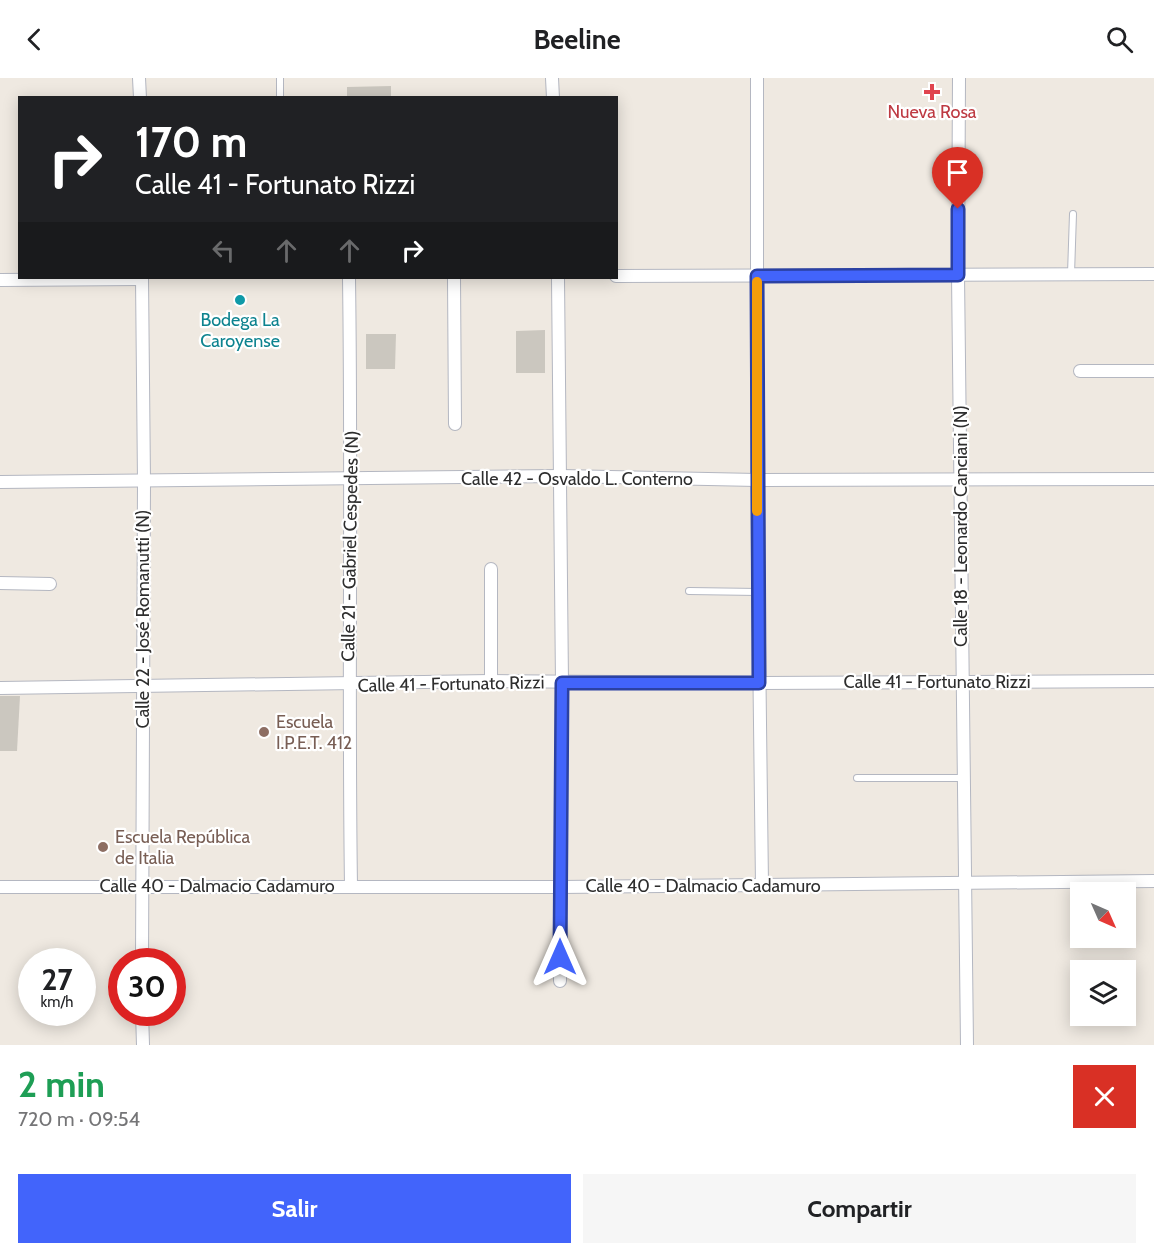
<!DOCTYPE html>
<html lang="es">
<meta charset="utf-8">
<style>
body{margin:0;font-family:Cabin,sans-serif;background:#f6f6f6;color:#202124;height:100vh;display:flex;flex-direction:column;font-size:22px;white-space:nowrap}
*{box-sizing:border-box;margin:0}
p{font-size:20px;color:#757577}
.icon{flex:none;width:33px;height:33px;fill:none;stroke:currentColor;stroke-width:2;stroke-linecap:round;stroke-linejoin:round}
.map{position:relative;height:967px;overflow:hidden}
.side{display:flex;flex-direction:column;background:#fff;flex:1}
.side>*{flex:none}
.hud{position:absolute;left:18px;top:18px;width:600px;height:183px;border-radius:0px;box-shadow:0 3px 15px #0003;background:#202124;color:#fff;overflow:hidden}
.needle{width:39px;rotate:135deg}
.controls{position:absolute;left:1070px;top:804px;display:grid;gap:12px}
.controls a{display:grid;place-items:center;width:66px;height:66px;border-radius:0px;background:#fff;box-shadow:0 3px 15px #0003;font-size:30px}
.speed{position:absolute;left:18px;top:870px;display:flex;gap:12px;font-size:30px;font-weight:700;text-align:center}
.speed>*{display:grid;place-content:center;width:78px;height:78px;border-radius:50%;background:#fff;box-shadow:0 3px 15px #0003;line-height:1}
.speed small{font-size:15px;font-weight:400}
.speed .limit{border:9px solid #d22;background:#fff;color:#111}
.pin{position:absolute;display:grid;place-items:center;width:51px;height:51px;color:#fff;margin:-62px -26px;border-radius:50% 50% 50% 0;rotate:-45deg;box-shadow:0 0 6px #0007}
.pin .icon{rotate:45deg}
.me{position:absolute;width:66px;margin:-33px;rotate:0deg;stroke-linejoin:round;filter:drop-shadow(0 0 4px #0008)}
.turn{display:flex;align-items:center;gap:21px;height:126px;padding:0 18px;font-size:27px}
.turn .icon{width:78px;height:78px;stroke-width:2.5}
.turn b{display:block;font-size:42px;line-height:51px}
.lanes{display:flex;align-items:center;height:57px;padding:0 18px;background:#0003;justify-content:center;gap:30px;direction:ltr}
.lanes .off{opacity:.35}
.round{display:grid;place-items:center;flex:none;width:63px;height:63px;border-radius:0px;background:#f6f6f6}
.head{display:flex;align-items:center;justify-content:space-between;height:102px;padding:0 18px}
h1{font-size:36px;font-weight:700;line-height:45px;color:#1e9e55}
.button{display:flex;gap:12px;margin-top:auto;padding:12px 18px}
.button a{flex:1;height:69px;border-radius:0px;background:#4264fb;color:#fff;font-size:24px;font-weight:700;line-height:69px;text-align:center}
.button a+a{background:#f6f6f6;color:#202124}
header{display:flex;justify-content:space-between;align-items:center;height:78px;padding:0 18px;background:#fff;font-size:27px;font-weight:700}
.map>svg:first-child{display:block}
</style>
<header><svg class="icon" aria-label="back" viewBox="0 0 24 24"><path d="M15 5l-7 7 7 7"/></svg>Beeline<svg class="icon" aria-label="search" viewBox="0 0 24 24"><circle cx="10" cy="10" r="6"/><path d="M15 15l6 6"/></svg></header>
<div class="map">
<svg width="1154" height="967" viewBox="0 0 1154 967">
<rect width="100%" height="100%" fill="#efe9e1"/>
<!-- building -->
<g fill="#cbc7bf">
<path d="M 391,8 L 391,20 L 347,20 L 347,9 Z"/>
<path d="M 545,252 L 545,295 L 516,295 L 516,253 Z"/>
<path d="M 366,256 L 396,256 L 395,291 L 366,291 Z"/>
<path d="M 0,618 L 20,618 L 17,673 L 0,673 Z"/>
</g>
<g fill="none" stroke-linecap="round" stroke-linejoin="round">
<defs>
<g id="lane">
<path d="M 280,20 L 280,0"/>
<path d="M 1071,196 L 1073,136"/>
<path d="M 689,513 L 758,514"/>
<path d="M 857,700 L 963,700"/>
</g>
<g id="street">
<path d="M 139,0 L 140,20"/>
<path d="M 552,0 L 553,20"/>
<path d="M 757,0 L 757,402 L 762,807"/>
<path d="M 959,0 L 958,197 L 967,967"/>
<path d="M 616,198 L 1154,196"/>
<path d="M 142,200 L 144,404 L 142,884"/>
<path d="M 349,200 C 352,402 348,605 351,808"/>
<path d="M 454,200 L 455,346"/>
<path d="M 558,200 L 562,605 L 560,903"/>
<path d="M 0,202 L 142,201"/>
<path d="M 1080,293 L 1154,293"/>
<path d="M 0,404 L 561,398 L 757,402 L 1154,401"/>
<path d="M 491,491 L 491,603"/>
<path d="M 0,505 L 50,506"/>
<path d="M 0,610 L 491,603 L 759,605 L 1154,603"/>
<path d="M 0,809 L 560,809 L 1154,803"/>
<path d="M 142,934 L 143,967"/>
</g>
</defs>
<!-- lane casing -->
<use href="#lane" stroke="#b4b7c1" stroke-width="8"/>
<!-- street casing -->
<use href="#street" stroke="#b4b7c1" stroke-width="14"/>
<!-- lane -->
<use href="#lane" stroke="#fff" stroke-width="6"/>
<!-- street -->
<use href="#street" stroke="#fff" stroke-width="12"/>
</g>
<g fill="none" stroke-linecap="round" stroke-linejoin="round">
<defs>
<path id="route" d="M 560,879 L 562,605 L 759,605 L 757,198 L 958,197 L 958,131"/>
</defs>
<!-- route casing -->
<use href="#route" stroke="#2b41a3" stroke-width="15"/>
<!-- route -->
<use href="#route" stroke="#4264fb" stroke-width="10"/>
<!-- slow -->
<path stroke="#f59e0b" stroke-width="10" d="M 757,204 L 757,433"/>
</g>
<!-- markers -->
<path fill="#e0444e" stroke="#fff" stroke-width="2" d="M929 5h6v6h6v6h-6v6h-6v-6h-6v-6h6z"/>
<circle fill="#0f9aa8" stroke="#fff" stroke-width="2" cx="240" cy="222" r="6"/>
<g fill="#8d6e63" stroke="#fff" stroke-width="2">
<circle cx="264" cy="654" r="6"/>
<circle cx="103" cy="769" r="6"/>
</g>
<g text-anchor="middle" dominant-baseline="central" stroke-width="4.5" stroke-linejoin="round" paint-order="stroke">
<!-- health labels -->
<g font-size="18" fill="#be3a42" stroke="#fff">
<text x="932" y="34">Nueva Rosa</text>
</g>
<!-- culture labels -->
<g font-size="18" fill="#0d838f" stroke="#fff">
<text x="240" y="242">Bodega La<tspan x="240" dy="21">Caroyense</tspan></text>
</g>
<!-- street labels -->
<g font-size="18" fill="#2e2e2e" stroke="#fff">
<text x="577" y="401">Calle 42 - Osvaldo L. Conterno</text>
<text transform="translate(961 448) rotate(-90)">Calle 18 - Leonardo Canciani (N)</text>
<text transform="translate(350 468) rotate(-89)">Calle 21 - Gabriel Cespedes (N)</text>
<text transform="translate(143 541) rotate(-90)">Calle 22 - José Romanutti (N)</text>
<text x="937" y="604">Calle 41 - Fortunato Rizzi</text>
<text transform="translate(451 606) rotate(-1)">Calle 41 - Fortunato Rizzi</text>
<text x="217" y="808">Calle 40 - Dalmacio Cadamuro</text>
<text x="703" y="808">Calle 40 - Dalmacio Cadamuro</text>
</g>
<!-- education labels -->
<g font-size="18" fill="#785e54" stroke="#fff" text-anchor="start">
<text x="276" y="644">Escuela<tspan x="276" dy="21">I.P.E.T. 412</tspan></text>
<text x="115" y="759">Escuela República<tspan x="115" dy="21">de Italia</tspan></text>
</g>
</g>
</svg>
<div class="controls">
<a><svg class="needle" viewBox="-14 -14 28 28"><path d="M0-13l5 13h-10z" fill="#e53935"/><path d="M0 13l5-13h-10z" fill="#757577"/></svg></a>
<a><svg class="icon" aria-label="layers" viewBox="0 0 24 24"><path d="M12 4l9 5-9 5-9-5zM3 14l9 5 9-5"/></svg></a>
</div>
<div class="speed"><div>27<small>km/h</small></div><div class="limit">30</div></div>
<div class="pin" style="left:958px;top:131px;background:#d93025"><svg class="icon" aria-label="arrive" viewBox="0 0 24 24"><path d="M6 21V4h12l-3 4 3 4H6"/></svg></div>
<svg class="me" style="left:560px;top:879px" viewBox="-20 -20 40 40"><path d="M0-17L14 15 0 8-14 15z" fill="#4264fb" stroke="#fff" stroke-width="4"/></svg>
<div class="hud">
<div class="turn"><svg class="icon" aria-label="right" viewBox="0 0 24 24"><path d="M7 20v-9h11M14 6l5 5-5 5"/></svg><div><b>170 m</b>Calle 41 - Fortunato Rizzi</div></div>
<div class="lanes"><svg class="icon off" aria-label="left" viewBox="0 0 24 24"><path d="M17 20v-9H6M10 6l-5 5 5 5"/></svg><svg class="icon off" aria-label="ahead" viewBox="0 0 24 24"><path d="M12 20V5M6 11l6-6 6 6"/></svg><svg class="icon off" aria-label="ahead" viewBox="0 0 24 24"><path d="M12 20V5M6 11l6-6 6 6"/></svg><svg class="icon" aria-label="right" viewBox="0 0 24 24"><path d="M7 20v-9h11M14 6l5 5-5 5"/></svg></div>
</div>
</div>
<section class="side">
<div class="head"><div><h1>2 min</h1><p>720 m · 09:54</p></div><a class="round" style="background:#d93025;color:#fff"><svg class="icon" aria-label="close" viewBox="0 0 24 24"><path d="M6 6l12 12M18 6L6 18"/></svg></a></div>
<div class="button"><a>Salir</a><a>Compartir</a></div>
</section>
